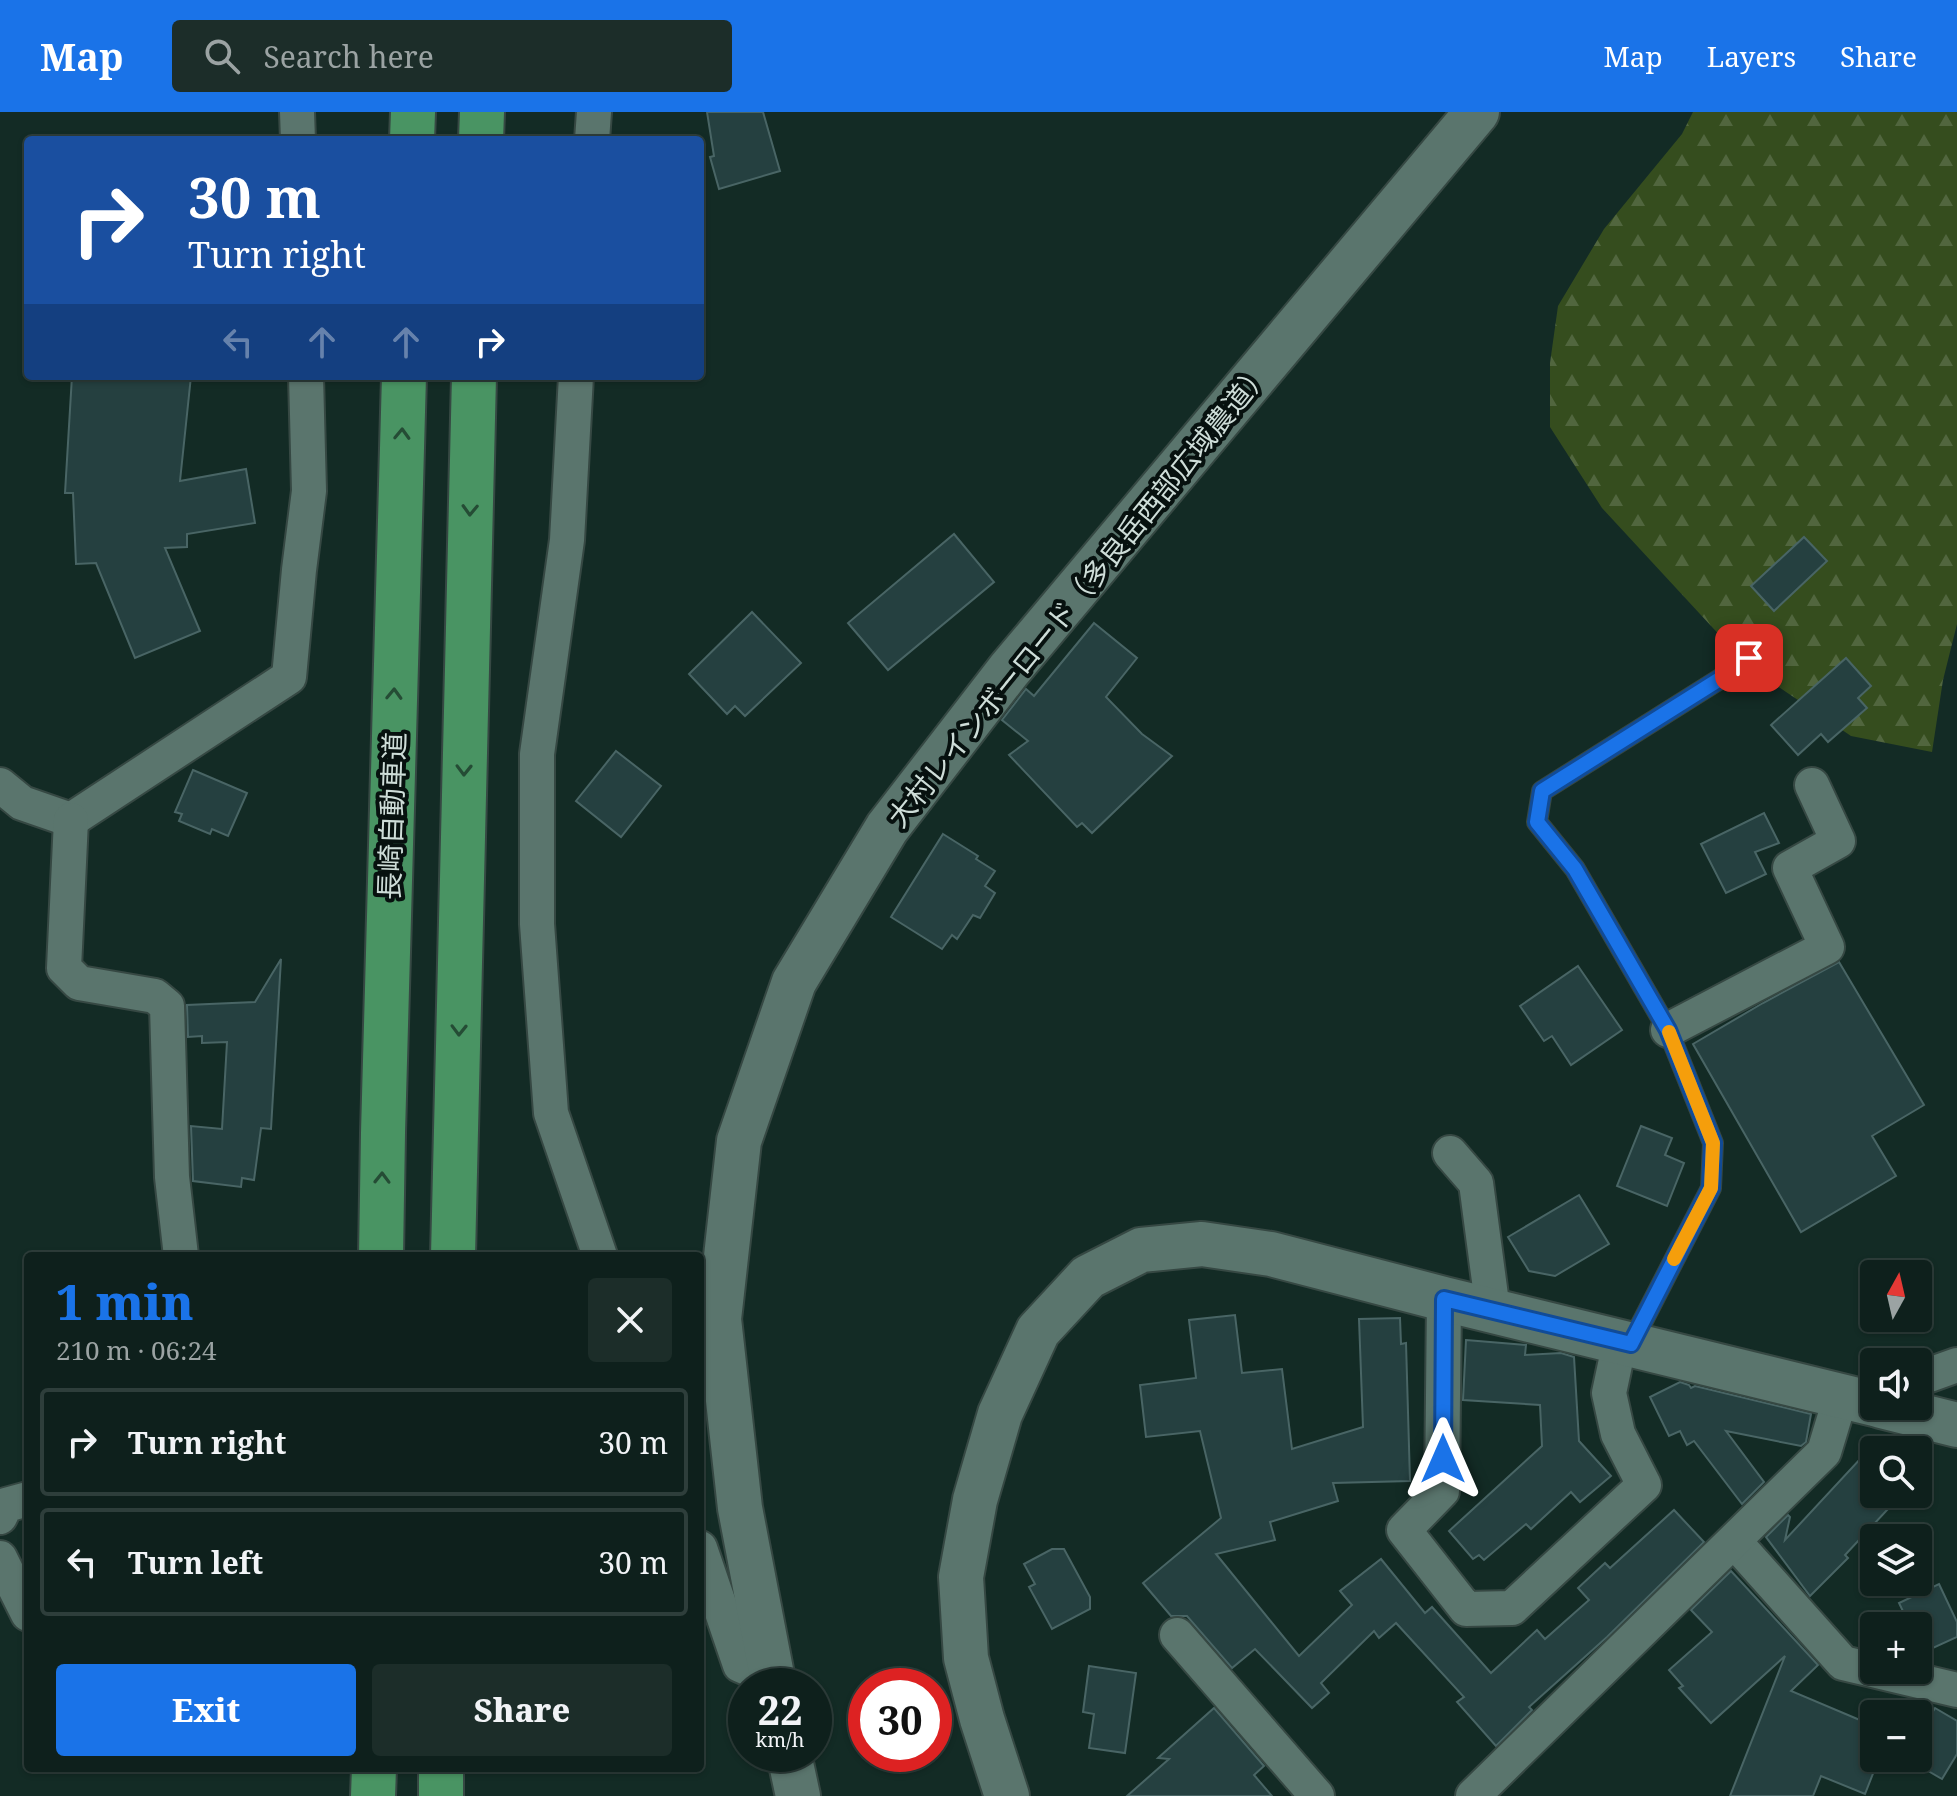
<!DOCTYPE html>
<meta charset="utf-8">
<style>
body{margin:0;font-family:"Noto Serif","Noto Sans JP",serif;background:#1c2d29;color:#f1f3f6;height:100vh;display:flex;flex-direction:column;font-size:30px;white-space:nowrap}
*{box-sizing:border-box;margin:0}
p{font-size:26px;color:#9ba3a3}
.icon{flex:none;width:44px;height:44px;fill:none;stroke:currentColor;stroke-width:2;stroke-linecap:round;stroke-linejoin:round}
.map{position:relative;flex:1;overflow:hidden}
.panel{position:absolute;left:24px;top:1140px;width:680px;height:520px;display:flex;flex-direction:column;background:#0e201c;border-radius:8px;box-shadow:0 2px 6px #0004,0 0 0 2px #2e3e3b}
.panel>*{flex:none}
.hud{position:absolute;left:24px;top:24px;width:680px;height:244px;border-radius:8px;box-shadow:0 2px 6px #0004,0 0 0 2px #2e3e3b;background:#1a4fa0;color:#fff;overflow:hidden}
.needle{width:52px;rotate:8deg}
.fabs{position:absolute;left:1860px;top:1148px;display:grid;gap:16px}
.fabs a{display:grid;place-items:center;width:72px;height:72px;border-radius:8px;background:#0e201c;box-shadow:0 2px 6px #0004,0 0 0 2px #2e3e3b;font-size:40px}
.speed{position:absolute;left:728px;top:1556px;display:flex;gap:16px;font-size:40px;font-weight:700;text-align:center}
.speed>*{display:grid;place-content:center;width:104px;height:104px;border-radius:50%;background:#0e201c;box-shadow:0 2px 6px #0004,0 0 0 2px #2e3e3b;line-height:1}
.speed small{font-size:20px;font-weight:400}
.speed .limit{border:12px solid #d22;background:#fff;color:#111}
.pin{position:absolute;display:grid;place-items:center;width:68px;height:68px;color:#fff;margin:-34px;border-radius:16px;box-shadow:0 4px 12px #0006}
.me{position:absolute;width:88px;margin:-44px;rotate:0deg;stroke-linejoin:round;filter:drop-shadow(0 0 6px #0008)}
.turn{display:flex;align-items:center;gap:28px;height:168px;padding:0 32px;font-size:36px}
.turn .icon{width:104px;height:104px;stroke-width:2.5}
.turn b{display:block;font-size:56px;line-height:68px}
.lanes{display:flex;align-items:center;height:76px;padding:0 32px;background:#0003;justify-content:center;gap:40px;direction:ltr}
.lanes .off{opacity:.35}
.round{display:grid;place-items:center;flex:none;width:84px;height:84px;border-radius:8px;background:#1c2d29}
.head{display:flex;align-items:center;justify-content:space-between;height:136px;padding:0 32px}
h1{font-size:48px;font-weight:800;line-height:60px;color:#1a73e8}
.button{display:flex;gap:16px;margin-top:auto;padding:16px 32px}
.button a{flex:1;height:92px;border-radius:8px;background:#1a73e8;color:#fff;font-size:32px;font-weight:800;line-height:92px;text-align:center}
.button a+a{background:#1c2d29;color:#f1f3f6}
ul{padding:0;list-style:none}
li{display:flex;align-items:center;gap:24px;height:108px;margin:0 16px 12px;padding:0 16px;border:4px solid #2e3e3b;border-radius:8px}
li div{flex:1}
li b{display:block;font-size:30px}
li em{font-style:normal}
header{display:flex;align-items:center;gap:48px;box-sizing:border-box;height:112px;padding:0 40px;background:#1a73e8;color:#fff}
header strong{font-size:38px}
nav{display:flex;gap:44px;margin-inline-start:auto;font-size:28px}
.search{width:560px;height:72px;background:#1c2d29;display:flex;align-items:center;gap:20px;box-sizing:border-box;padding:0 28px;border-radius:8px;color:#9ba3a3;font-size:30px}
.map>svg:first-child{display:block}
</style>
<header>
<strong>Map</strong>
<div class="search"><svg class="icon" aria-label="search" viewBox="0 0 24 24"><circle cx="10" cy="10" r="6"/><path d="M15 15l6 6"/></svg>Search here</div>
<nav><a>Map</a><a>Layers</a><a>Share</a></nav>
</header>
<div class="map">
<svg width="1957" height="1684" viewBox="0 0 1957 1684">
<defs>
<pattern id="forest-firs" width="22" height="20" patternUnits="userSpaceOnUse" patternTransform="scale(2)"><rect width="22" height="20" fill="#354d1e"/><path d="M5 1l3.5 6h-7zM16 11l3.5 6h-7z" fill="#51663e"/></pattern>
</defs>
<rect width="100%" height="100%" fill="#132b25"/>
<!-- forest -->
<path fill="url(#forest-firs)" d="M 1693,0 L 1957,0 L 1957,512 L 1943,568 L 1932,640 L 1851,624 L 1749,555 L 1602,396 L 1550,315 L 1550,251 L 1558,194 L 1604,117 L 1682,22 Z"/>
<!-- building -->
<g fill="#254040" stroke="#496565" stroke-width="2">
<path d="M 707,0 L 763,0 L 780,59 L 719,77 L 710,45 L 714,44 Z"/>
<path d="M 72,264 L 191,264 L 180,369 L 246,357 L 255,411 L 187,422 L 187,435 L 165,436 L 200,519 L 135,546 L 96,451 L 76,452 L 73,381 L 65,381 Z"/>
<path d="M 954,422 L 994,470 L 888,558 L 848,511 Z"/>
<path d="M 1804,425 L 1827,449 L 1774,499 L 1751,474 Z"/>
<path d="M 752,500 L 801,551 L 745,604 L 735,594 L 727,602 L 689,562 Z"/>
<path d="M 1094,511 L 1137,546 L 1106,585 L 1142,622 L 1172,644 L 1092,721 L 1082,711 L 1077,715 L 1009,643 L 1028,629 L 1002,608 L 1026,577 L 1034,584 Z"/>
<path d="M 1846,546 L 1871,574 L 1858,586 L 1867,596 L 1828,630 L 1821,622 L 1798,643 L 1771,613 Z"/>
<path d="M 616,639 L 661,674 L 621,725 L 576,689 Z"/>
<path d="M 193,658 L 247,681 L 228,724 L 212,717 L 210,722 L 179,709 L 182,702 L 175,700 Z"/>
<path d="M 1764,701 L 1779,731 L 1755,740 L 1766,762 L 1726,781 L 1701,732 Z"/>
<path d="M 943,722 L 978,744 L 976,747 L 995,759 L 985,774 L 995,781 L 980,806 L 973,803 L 957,827 L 952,823 L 942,837 L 891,805 Z"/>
<path d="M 281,847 L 271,1017 L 261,1016 L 254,1068 L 242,1066 L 241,1075 L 193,1069 L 191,1014 L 222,1017 L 227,930 L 202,931 L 202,924 L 188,925 L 187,893 L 255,890 Z"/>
<path d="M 1839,850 L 1924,993 L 1872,1024 L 1896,1064 L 1801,1120 L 1693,932 L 1763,891 Z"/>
<path d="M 1578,854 L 1622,918 L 1571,953 L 1552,924 L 1544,929 L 1520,894 Z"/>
<path d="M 1641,1014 L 1672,1026 L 1665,1043 L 1684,1051 L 1667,1094 L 1617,1074 Z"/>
<path d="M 1579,1083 L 1609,1132 L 1555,1164 L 1529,1159 L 1508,1125 Z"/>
<path d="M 1235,1203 L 1242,1261 L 1282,1257 L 1292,1337 L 1363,1315 L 1359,1207 L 1400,1206 L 1401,1232 L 1406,1231 L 1410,1369 L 1333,1371 L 1338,1389 L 1270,1410 L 1275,1428 L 1216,1442 L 1299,1544 L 1352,1493 L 1340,1479 L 1381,1447 L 1425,1501 L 1432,1495 L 1491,1561 L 1537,1518 L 1545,1527 L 1589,1488 L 1578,1476 L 1605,1451 L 1610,1456 L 1674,1398 L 1704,1430 L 1607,1525 L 1529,1595 L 1532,1598 L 1496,1634 L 1457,1590 L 1464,1585 L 1396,1511 L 1379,1526 L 1374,1519 L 1321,1571 L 1329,1581 L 1312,1596 L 1255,1537 L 1232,1556 L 1187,1504 L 1171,1504 L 1143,1471 L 1221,1406 L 1200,1319 L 1146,1325 L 1140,1273 L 1196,1266 L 1189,1208 Z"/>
<path d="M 1466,1228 L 1526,1233 L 1525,1243 L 1561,1241 L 1574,1245 L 1579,1329 L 1611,1364 L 1580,1390 L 1571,1380 L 1531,1417 L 1526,1412 L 1484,1448 L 1479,1443 L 1473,1447 L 1449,1419 L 1542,1334 L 1540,1293 L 1463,1288 Z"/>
<path d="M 1680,1270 L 1689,1273 L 1691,1276 L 1695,1274 L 1811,1302 L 1806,1330 L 1801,1334 L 1726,1319 L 1764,1370 L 1742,1392 L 1694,1329 L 1687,1333 L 1680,1319 L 1669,1324 L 1650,1285 Z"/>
<path d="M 1874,1332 L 1874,1382 L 1902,1382 L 1845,1443 L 1848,1446 L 1810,1484 L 1766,1425 L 1788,1403 L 1790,1405 L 1785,1428 Z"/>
<path d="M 1052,1437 L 1064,1437 L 1090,1485 L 1090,1497 L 1052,1517 L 1029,1475 L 1035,1472 L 1024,1452 Z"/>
<path d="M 1731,1459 L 1818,1553 L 1791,1579 L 1874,1614 L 1874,1659 L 1865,1682 L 1821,1664 L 1813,1684 L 1730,1684 L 1785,1544 L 1711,1611 L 1679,1576 L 1683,1574 L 1669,1558 L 1712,1520 L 1691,1498 Z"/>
<path d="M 1939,1472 L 1957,1510 L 1957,1525 L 1922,1541 L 1918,1532 L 1918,1514 L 1910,1514 L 1899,1491 Z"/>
<path d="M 1089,1554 L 1136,1561 L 1125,1641 L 1089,1636 L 1094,1602 L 1083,1600 Z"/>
<path d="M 1214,1596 L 1264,1654 L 1254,1663 L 1272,1684 L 1127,1684 L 1169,1647 L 1158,1646 Z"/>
<path d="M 1935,1596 L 1957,1609 L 1957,1642 L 1942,1667 L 1906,1646 L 1918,1646 L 1918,1625 Z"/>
</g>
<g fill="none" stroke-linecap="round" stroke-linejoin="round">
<defs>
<path id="lane" d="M 1631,1232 L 1711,1076 L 1713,1031 L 1668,918 L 1575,757 L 1537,710 L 1542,679 L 1731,560 L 1767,531"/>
<g id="street">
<path d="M 297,0 L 298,28"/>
<path d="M 592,28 L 594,0"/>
<path d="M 576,264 L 567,428 L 537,642 L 537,812 L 551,1001 L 600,1144"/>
<path d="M 0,673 L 22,691 L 71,708"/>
<path d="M 71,708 L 289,565 L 299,458 L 309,379 L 306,264"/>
<path d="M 71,708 L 64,856 L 79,871 L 155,884 L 167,894 L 172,1065 L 181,1144"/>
<path d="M 1668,918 L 1827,835 L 1790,756 L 1838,729 L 1812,673"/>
<path d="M 1450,1041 L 1476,1071 L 1493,1199"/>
<path d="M 1444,1187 L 1442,1379 L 1404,1418 L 1466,1497 L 1512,1496 L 1644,1373 L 1618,1322 L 1609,1281 L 1620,1229"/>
<path d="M 1918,1267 L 1957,1253"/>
<path d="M 0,1405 L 6,1393 L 28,1387"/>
<path d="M 1734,1429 L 1843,1551 L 1957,1578"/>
<path d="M 700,1436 L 740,1553 L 772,1567"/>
<path d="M 0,1446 L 28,1502"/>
<path d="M 1177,1523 L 1317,1684"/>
<path d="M 1473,1684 L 1824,1340 L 1841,1284"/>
</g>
<g id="secondary">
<path d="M 1881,1294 L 1957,1313"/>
<path d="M 774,1574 L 740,1396 L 719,1207 L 739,1029 L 794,870 L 887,716 L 1009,558 L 1477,0"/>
<path d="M 789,1642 L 798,1684"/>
<path d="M 1007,1684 L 982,1607 L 966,1546 L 961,1465 L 975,1388 L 1000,1302 L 1038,1219 L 1088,1165 L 1141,1138 L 1202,1132 L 1271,1142 L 1444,1187 L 1874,1292"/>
</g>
<g id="highway">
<path d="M 412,28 L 413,0"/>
<path d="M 481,28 L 482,0"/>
<path d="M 381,1144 L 383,1021 L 404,264"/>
<path d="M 453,1144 L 474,264"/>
<path d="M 373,1684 L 374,1656"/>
<path d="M 441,1684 L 441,1656"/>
</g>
</defs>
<!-- lane casing -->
<use href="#lane" stroke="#364843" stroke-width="22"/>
<!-- street casing -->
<use href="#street" stroke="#364843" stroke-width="38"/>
<!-- secondary casing -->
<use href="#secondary" stroke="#364843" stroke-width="48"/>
<!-- highway casing -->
<use href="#highway" stroke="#364843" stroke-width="48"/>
<!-- lane -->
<use href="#lane" stroke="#5a756d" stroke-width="18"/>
<!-- street -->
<use href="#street" stroke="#5a756d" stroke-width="34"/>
<!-- secondary -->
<use href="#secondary" stroke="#5a756d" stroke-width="44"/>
<!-- highway -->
<use href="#highway" stroke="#499463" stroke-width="44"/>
</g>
<!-- one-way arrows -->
<defs><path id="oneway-chevron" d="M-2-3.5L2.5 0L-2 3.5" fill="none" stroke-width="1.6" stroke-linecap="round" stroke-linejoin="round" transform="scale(2)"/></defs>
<g stroke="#254c35">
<use href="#oneway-chevron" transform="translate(402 322) rotate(-88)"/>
<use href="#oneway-chevron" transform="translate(470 398) rotate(92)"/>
<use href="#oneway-chevron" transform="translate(394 582) rotate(-88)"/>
<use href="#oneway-chevron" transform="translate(464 658) rotate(91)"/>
<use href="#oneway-chevron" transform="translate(459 918) rotate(91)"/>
<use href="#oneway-chevron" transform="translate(382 1066) rotate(-89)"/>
</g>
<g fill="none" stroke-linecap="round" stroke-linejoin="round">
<defs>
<path id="route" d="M 1443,1347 L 1444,1187 L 1631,1232 L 1711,1076 L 1713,1031 L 1668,918 L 1575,757 L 1537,710 L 1542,679 L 1731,560 L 1749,546"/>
</defs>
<!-- route casing -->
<use href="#route" stroke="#114b97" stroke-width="20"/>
<!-- route -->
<use href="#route" stroke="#1a73e8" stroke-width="14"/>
<!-- slow -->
<path stroke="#f59e0b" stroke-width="14" d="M 1669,920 L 1713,1031 L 1711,1076 L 1674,1147"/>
</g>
<g text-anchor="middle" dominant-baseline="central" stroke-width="8" stroke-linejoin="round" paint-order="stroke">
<!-- street labels -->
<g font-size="28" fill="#ceddd8" stroke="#07110f">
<text transform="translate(1078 482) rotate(-51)">大村レインボーロード（多良岳西部広域農道）</text>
<text transform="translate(391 704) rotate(-88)">長崎自動車道</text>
</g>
</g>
</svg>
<div class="fabs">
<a><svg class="needle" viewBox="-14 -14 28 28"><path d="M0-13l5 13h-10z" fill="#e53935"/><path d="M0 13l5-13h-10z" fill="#9ba3a3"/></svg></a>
<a><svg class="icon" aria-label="sound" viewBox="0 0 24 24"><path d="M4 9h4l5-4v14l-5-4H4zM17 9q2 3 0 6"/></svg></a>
<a><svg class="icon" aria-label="search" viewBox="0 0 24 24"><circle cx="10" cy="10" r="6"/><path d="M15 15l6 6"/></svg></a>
<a><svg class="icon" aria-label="layers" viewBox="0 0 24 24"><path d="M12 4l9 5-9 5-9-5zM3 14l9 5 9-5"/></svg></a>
<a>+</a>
<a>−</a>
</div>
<div class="speed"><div>22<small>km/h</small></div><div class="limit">30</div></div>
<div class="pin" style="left:1749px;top:546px;background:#d93025"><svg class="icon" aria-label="arrive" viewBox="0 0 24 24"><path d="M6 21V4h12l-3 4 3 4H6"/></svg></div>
<svg class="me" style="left:1443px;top:1347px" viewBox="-20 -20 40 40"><path d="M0-17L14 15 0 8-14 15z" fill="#1a73e8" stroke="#fff" stroke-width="4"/></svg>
<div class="hud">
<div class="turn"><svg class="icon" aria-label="right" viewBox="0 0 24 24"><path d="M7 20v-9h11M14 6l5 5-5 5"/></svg><div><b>30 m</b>Turn right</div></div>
<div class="lanes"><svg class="icon off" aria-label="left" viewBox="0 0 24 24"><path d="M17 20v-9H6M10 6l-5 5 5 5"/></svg><svg class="icon off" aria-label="ahead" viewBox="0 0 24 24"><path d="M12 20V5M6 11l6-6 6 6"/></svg><svg class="icon off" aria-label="ahead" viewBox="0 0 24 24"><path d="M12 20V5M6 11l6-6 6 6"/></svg><svg class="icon" aria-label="right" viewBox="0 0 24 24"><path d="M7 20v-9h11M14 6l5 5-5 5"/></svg></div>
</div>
<section class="panel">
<div class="head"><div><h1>1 min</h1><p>210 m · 06:24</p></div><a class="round"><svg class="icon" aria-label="close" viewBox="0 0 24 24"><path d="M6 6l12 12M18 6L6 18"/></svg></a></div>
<ul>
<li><svg class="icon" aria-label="right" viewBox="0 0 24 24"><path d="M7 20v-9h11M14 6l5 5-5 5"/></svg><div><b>Turn right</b></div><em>30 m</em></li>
<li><svg class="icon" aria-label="left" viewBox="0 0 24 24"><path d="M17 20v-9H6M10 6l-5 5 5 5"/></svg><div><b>Turn left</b></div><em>30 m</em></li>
</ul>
<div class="button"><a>Exit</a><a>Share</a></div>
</section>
</div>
